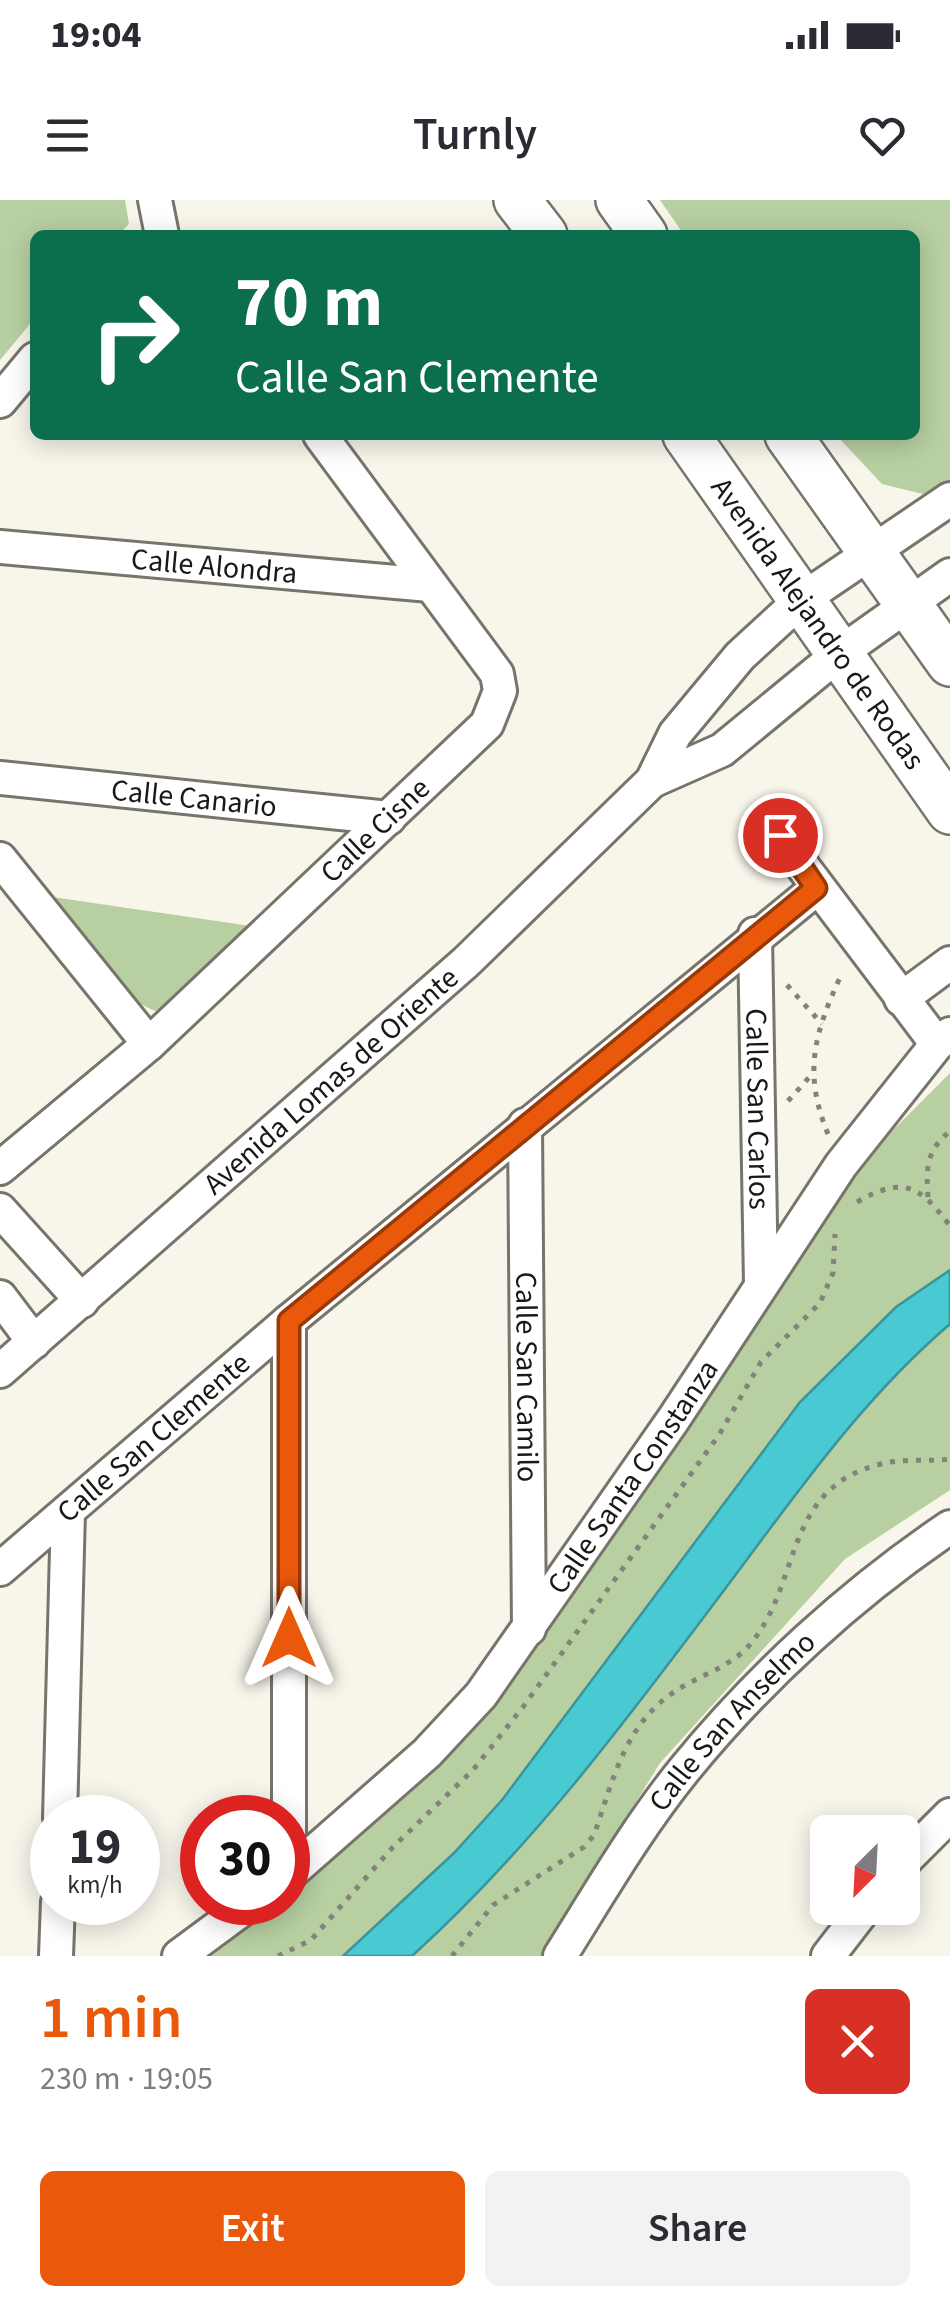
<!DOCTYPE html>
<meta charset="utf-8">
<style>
body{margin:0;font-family:"Source Sans 3",sans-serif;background:#f2f2f3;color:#2b2b33;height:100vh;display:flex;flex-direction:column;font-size:38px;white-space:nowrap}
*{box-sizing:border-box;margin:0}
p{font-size:32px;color:#7c7c81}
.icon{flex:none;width:55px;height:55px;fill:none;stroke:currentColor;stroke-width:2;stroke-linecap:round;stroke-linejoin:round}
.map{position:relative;height:1756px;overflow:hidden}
.drawer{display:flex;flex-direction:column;background:#fff;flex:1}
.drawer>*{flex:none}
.top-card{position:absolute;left:30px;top:30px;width:890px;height:210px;border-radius:15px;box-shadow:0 5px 25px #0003;background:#0b6e4f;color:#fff;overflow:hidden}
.needle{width:65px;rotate:204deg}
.fabs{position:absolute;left:810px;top:1615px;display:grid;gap:20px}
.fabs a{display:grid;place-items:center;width:110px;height:110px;border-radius:15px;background:#fff;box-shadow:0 5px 25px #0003;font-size:50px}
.speed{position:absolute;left:30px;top:1595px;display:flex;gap:20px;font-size:50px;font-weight:700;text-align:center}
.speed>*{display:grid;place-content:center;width:130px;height:130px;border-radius:50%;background:#fff;box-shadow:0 5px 25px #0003;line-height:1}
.speed small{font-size:25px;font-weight:400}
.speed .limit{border:15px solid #d22;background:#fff;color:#111}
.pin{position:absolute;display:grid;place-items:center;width:85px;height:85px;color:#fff;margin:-42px;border:5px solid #fff;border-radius:50%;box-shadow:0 2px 10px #0007}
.me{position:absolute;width:110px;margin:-55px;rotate:0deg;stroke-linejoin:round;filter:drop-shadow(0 0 8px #0008)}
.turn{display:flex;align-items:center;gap:35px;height:210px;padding:0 40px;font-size:45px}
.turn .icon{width:130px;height:130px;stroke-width:2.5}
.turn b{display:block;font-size:70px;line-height:85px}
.round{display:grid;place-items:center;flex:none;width:105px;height:105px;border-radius:15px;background:#f2f2f3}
.headline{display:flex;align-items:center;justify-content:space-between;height:170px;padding:0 40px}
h1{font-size:60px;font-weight:600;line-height:75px;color:#ea580c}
.cta{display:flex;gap:20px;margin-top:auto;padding:20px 40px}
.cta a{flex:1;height:115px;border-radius:15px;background:#ea580c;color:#fff;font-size:40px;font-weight:600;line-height:115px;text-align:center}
.cta a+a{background:#f2f2f3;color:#2b2b33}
.status{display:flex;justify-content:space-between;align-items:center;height:70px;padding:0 50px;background:#fff;direction:ltr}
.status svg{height:28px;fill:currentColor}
header{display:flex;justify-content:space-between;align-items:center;height:130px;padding:0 40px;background:#fff;font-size:45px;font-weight:600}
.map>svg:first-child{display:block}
</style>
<div class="status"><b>19:04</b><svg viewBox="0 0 49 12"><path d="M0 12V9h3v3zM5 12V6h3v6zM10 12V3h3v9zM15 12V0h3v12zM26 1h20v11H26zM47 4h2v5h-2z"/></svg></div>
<header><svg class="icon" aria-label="menu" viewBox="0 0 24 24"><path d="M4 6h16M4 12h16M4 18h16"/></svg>Turnly<svg class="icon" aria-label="heart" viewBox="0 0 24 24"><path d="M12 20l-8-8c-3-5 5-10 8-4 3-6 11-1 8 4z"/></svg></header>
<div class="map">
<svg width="950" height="1756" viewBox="0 0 950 1756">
<rect width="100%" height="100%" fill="#f8f5eb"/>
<!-- green -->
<g fill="#b7cfa1">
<path d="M 0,0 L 125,0 L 129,24 L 118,35 L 35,35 L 35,118 L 0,160 Z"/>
<path d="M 660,0 L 950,0 L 950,280 L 923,294 L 882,284 L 836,235 L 915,235 L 915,35 L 684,35 Z"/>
<path d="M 52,697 L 271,729 L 176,803 L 155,811 L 132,800 Z"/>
<path d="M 950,873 L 950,1290 L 845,1359 L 660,1563 L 541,1756 L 211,1756 L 277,1703 L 288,1702 L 288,1693 L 470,1526 L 555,1419 L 851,972 Z"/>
</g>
<!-- water -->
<path fill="#49c9d2" stroke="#3b9499" stroke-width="2.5" d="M 950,1070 L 950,1124 C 863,1198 796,1294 728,1385 C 631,1514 533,1647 412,1756 L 343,1756 L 454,1653 L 502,1600 L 800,1202 L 896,1107 Z"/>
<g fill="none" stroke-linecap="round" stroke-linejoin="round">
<defs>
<g id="street">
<path d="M 155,0 L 162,35"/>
<path d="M 0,201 L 35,159"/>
<path id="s1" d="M 0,347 L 430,385"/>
<path id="s2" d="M 0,578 L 389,618"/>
<path d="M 652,581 L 722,550 L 840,453 L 950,375"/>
<path d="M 779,635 L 937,844"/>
<path d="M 0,659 L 149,844"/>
<path id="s3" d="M 755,734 L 761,1084"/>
<path d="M 901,799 L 950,763"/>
<path id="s4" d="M 525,925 L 529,1429"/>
<path id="s5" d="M 0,968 L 149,844 L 487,524 L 500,491 L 497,474 L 320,235"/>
<path d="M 0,1010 L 82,1101"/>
<path d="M 0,1097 L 34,1142"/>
<path id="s6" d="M 0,1171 L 466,762 L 652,581 L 675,534 L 740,456 L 801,400 L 950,299"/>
<path id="s7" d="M 0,1369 L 289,1121 L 816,689"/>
<path d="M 60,1618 L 68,1311"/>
<path d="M 902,1663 L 950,1615"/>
<path id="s8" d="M 288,1675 L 427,1553 L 481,1495 L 673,1220 L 841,965 L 937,844 L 950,834"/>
<path d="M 289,1675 L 289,1121"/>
<path d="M 56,1756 L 58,1702"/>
<path d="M 179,1756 L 252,1702"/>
<path id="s9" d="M 560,1756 C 599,1694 637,1628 684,1570 C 758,1479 852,1393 950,1327"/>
<path d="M 828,1756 L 865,1708"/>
</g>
<g id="secondary">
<path d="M 517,0 L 544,35"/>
<path d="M 619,0 L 644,35"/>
<path id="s10" d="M 686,235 L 950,611"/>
<path d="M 788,235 L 950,463"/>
</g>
</defs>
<!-- street casing -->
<use href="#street" stroke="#77746b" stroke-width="38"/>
<!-- secondary casing -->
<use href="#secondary" stroke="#77746b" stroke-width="50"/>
<!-- path -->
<g stroke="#84827b" stroke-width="5" stroke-dasharray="5 8" stroke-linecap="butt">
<path d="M 787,785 L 822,824"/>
<path d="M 788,901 L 813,873"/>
<path d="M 828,934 C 802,871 815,832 842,773"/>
<path d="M 928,997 C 926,968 926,951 950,931"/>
<path d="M 857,1002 C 904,975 920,986 950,1026"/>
<path d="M 278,1756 L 311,1740 L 393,1647 L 473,1570 L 523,1507 L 719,1235 L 761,1162 L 820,1103 L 833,1073 L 835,1034"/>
<path d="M 452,1756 L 493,1705 L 584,1647 L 594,1635 C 614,1578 625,1520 682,1487 C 706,1473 734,1465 752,1442 C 802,1380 783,1288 881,1264 C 903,1258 928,1262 950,1259"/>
</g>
<!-- street -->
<use href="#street" stroke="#fff" stroke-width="32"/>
<!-- secondary -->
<use href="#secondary" stroke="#fff" stroke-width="45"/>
</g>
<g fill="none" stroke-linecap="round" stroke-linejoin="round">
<defs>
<path id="route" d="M 289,1438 L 289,1121 L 816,688 L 780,635"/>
</defs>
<!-- route casing -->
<use href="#route" stroke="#983908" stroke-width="25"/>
<!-- route -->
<use href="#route" stroke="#ea580c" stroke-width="18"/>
</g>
<g text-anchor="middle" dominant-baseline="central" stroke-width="8" stroke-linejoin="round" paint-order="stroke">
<!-- street labels -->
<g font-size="30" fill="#191814" stroke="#f8f5eb">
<text stroke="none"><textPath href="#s1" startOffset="215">Calle Alondra</textPath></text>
<text stroke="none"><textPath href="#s10" startOffset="230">Avenida Alejandro de Rodas</textPath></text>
<text stroke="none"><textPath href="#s2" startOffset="195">Calle Canario</textPath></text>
<text stroke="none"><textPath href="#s5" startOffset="505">Calle Cisne</textPath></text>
<text stroke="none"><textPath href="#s6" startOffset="440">Avenida Lomas de Oriente</textPath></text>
<text stroke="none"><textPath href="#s3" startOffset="175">Calle San Carlos</textPath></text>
<text stroke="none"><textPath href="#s4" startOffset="252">Calle San Camilo</textPath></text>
<text stroke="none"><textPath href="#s7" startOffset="202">Calle San Clemente</textPath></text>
<text stroke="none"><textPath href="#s8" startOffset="530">Calle Santa Constanza</textPath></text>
<text stroke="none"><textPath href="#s9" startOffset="292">Calle San Anselmo</textPath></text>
</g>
</g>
</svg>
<div class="fabs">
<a><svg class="needle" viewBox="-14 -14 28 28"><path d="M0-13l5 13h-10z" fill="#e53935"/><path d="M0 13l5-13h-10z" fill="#7c7c81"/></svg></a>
</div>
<div class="speed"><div>19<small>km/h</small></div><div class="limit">30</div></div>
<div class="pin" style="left:780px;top:635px;background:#d93025"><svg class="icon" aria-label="arrive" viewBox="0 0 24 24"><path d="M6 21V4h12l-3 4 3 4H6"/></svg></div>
<svg class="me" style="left:289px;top:1438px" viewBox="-20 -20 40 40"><path d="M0-17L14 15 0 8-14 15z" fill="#ea580c" stroke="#fff" stroke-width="4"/></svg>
<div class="top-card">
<div class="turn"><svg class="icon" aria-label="right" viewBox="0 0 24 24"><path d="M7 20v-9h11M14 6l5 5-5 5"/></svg><div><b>70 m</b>Calle San Clemente</div></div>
</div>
</div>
<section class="drawer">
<div class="headline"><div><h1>1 min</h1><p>230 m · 19:05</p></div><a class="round" style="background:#d93025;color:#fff"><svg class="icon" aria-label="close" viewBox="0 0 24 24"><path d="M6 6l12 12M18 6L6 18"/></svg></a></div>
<div class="cta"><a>Exit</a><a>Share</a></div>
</section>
